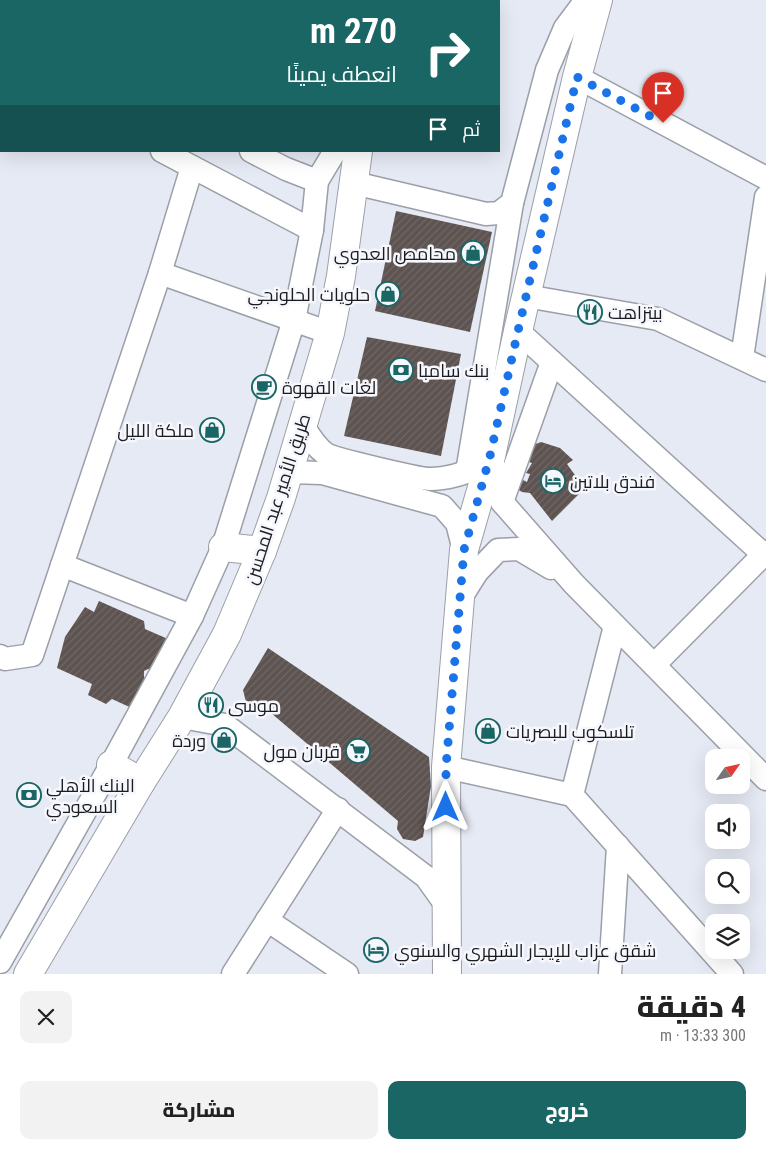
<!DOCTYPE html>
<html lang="ar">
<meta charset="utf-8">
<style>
body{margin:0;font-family:"Roboto Condensed",Cairo,sans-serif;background:#f2f2f2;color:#222;direction:rtl;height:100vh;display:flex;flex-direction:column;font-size:19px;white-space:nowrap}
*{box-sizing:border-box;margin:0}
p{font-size:16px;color:#767676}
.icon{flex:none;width:28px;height:28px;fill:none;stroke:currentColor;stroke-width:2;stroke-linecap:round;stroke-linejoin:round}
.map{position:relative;height:974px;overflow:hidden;direction:ltr}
.details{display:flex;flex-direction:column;background:#fff;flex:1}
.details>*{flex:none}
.hud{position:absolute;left:0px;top:0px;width:500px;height:152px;box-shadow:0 5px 20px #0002;direction:rtl;background:#196664;color:#fff;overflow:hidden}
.needle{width:32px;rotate:56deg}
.tools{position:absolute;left:705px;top:749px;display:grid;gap:10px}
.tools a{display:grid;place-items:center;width:45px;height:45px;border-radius:10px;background:#fff;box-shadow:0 5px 20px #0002;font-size:25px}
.pin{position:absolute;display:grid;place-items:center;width:42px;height:42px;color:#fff;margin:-51px -21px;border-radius:50% 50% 50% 0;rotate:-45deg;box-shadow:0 0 5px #0007}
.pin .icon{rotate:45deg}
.me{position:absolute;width:55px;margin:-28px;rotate:0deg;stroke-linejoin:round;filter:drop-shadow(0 0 4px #0008)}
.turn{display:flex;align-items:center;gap:18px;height:105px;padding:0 20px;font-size:22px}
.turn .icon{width:65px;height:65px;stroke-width:2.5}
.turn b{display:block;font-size:35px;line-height:42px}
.then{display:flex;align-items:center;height:48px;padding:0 20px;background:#0003;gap:10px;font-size:19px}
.round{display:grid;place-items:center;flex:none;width:52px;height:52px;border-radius:10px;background:#f2f2f2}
.overview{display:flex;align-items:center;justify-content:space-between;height:85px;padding:0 20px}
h1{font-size:30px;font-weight:800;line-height:38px}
.button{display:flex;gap:10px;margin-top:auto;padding:10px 20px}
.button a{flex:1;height:58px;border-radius:10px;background:#196664;color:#fff;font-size:20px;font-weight:800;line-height:58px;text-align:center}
.button a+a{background:#f2f2f2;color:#222}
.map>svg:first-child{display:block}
</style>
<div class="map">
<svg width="766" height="974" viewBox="0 0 766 974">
<defs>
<pattern id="building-hatch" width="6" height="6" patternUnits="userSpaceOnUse" patternTransform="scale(1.25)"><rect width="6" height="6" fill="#5d5350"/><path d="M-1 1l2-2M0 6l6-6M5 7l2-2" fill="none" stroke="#706866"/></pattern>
</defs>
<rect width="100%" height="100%" fill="#e6eaf4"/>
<!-- building -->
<g fill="url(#building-hatch)">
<path d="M 396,211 L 492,232 L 470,332 L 375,311 Z"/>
<path d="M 367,337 L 461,354 L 441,456 L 344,436 Z"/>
<path d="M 541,442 L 560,448 L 573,460 L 567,464 L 580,482 L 585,479 L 589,484 L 552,521 L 530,493 L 522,492 L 517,489 L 518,484 L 523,480 L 527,482 L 530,474 L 526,473 L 532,463 L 529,462 L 533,445 Z"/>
<path d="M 99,601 L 144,621 L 145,629 L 168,639 L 155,669 L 148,669 L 144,671 L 144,677 L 149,682 L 136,710 L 112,699 L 106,704 L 88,695 L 92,684 L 57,668 L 65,637 L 85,607 L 94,612 Z"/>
<path d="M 268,648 L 429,757 L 431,786 L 423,837 L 415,841 L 403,839 L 397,829 L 398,821 L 271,713 L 259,713 L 247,706 L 243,690 Z"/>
</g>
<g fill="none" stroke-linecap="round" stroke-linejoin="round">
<defs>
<g id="minor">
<path d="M 437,1 L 437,0"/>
<path d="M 0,20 L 1,21"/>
<path d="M 0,66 L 1,67"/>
<path d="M 577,77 L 766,178"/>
<path d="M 162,151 L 312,230"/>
<path d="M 251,151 L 286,169 L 317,181"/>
<path d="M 192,167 L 160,273 L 330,333"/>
<path d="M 354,183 L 486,214 L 499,213 L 512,203 L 547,70 L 565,28 L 586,0"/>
<path d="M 526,296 L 658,319 L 766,370"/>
<path d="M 518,331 L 763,554"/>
<path d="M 742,358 L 766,197"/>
<path d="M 302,424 C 309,435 315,447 326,454 C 334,459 419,479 430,479 C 448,479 464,473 481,467"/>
<path d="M 491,456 L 502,502 L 574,584 L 766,779"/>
<path d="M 288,472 L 322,473 L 442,506 L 457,523 L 464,550"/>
<path d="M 467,472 L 512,203"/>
<path d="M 502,502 L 552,362"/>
<path d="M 62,565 L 192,616"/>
<path d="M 460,599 L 477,572 L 498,550 L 519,549 L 551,568"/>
<path d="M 0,656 L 5,659 L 32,655 L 160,273"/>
<path d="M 654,665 L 766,552"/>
<path d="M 182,717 L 225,725 L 426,877 L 446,905"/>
<path d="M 446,767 L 572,795 L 732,974"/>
<path d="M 572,795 L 615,626"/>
<path d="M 267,920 L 347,974"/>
<path d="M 0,962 L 111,765 L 192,616 L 223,547 L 294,320 L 312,230 L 317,181 L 335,151"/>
<path d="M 233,974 L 338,809"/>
<path d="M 610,974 L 618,846"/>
</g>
<g id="secondary">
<path d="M 374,1 L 374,0"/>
<path d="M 223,547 L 262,551"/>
<path d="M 111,765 L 141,782"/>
<path d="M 28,974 L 141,782 L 182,717 L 227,634 L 262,551 L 281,498 L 330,333 L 341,276 L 358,151"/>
<path d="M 447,974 L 446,767 L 464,550 L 491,456 L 518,331 L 577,77 L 598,0"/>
</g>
</defs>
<!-- minor casing -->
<use href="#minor" stroke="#9b9fa8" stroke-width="25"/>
<!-- secondary casing -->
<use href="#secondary" stroke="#9b9fa8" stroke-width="30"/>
<!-- minor -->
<use href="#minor" stroke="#fff" stroke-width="22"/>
<!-- secondary -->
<use href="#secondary" stroke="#fff" stroke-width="28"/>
</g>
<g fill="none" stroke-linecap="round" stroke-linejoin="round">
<!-- route -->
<path stroke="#1a73e8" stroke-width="9" stroke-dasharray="0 16.2" d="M 446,807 L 446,767 L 464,550 L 490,456 L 518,331 L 577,77 L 663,123"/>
</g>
<!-- icons -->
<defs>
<symbol id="shop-ring" viewBox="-11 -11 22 22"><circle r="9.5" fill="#f5f7fd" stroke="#196664" stroke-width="1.5"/><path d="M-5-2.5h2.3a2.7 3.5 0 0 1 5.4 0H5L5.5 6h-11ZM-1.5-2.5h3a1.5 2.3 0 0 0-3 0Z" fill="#196664"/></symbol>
<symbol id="restaurant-ring" viewBox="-11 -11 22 22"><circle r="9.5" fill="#f5f7fd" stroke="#196664" stroke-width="1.5"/><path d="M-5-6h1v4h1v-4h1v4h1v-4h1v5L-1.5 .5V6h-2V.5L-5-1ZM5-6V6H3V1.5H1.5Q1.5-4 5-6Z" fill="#196664"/></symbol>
<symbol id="bank-ring" viewBox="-11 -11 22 22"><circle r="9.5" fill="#f5f7fd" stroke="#196664" stroke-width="1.5"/><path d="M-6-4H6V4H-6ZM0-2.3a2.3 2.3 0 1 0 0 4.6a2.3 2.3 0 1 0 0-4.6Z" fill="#196664"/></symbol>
<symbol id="cafe-ring" viewBox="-11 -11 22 22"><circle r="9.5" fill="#f5f7fd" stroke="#196664" stroke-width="1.5"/><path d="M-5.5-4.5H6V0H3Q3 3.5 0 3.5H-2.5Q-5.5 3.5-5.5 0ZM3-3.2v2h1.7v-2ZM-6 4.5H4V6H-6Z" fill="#196664"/></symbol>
<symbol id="hotel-ring" viewBox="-11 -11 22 22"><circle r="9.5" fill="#f5f7fd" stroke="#196664" stroke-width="1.5"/><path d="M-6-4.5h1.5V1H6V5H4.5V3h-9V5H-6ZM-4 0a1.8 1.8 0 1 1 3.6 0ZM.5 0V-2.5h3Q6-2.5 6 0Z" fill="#196664"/></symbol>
<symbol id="supermarket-ring" viewBox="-11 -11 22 22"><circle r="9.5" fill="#f5f7fd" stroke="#196664" stroke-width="1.5"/><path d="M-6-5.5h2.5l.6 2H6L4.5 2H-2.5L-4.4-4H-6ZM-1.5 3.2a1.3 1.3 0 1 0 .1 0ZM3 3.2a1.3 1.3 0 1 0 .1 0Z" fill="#196664"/></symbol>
</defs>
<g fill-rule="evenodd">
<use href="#shop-ring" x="459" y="239" width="28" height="28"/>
<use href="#shop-ring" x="374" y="280" width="28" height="28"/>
<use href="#restaurant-ring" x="576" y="298" width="28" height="28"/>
<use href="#bank-ring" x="387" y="356" width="28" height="28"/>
<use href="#cafe-ring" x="250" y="373" width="28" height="28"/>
<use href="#shop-ring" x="198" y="416" width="28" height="28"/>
<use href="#hotel-ring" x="539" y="467" width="28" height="28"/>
<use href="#restaurant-ring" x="197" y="691" width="28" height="28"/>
<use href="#shop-ring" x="474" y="717" width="28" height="28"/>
<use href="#shop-ring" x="210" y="726" width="28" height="28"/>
<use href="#supermarket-ring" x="344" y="737" width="28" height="28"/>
<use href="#bank-ring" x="15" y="781" width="28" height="28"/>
<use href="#hotel-ring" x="362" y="936" width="28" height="28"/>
</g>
<g text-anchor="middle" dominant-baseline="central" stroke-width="5" stroke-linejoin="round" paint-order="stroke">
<!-- poi labels -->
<g font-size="18" fill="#1a1b1f" stroke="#f5f7fd" text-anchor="start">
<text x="456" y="253" text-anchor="end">محامص العدوي</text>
<text x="370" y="294" text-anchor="end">حلويات الحلونجي</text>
<text x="608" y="312">بيتزاهت</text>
<text x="418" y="370">بنك سامبا</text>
<text x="282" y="387">لغات القهوة</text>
<text x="194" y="430" text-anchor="end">ملكة الليل</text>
<text x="570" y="481">فندق بلاتين</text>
<text x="228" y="705">موسى</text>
<text x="506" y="731">تلسكوب للبصريات</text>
<text x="206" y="740" text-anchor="end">وردة</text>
<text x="340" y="751" text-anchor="end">قربان مول</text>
<text x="46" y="785">البنك الأهلي<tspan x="46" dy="21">السعودي</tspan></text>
<text x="394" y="950">شقق عزاب للإيجار الشهري والسنوي</text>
</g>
<!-- street labels -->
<g font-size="18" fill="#1a1b1f" stroke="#f5f7fd">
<text transform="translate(277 499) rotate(-72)">طريق الأمير عبد المحسن</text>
</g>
</g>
</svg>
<div class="tools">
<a><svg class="needle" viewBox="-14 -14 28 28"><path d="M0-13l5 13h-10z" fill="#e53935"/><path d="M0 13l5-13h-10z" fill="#767676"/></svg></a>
<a><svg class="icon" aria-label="sound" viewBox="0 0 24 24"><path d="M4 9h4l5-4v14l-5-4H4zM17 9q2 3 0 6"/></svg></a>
<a><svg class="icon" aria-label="search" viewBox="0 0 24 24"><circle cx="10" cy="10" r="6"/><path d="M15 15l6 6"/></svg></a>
<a><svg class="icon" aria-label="layers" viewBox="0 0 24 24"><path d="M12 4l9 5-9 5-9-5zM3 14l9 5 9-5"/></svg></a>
</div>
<div class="pin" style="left:663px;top:123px;background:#d93025"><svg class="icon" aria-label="arrive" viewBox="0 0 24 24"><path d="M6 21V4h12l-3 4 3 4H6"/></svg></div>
<svg class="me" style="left:446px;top:807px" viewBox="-20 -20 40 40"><path d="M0-17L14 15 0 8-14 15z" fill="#1a73e8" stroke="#fff" stroke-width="4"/></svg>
<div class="hud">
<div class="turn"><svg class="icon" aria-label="right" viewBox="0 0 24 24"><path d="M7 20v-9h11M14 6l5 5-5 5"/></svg><div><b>270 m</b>انعطف يمينًا</div></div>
<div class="then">ثم<svg class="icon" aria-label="arrive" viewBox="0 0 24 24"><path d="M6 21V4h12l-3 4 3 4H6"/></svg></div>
</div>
</div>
<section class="details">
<div class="overview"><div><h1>4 دقيقة</h1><p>300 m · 13:33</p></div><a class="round"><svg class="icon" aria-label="close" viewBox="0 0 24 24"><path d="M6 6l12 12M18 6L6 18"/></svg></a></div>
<div class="button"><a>خروج</a><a>مشاركة</a></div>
</section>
